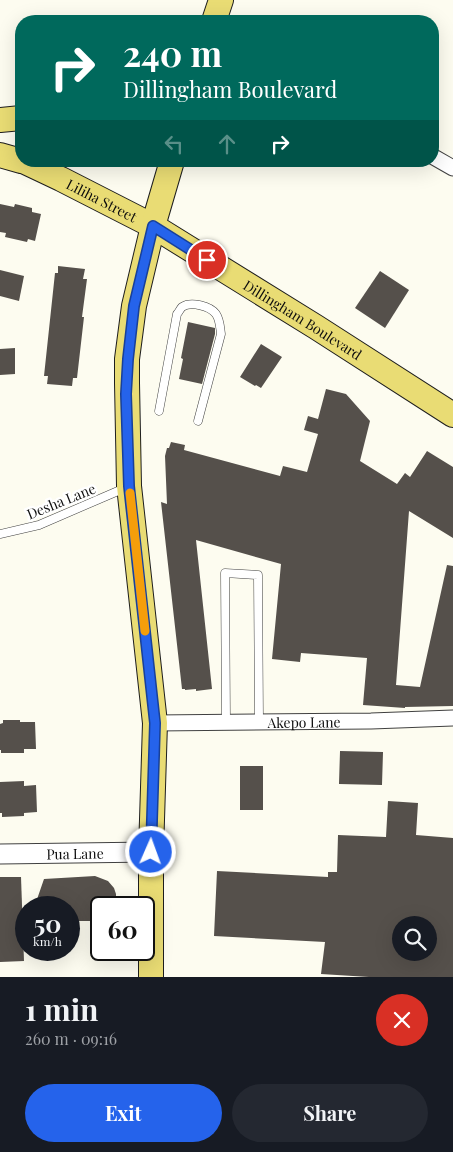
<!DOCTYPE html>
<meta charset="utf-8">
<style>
body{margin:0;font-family:"Playfair Display",serif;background:#242831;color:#f1f3f6;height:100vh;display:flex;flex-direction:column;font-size:19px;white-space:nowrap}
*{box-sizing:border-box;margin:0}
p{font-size:16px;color:#9ea1a6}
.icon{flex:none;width:28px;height:28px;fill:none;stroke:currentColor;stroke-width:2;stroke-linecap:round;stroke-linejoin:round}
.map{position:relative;height:977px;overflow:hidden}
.side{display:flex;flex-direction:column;background:#171b24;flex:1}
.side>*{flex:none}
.top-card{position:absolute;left:15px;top:15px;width:424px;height:152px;border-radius:20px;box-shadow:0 5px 20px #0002;background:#00695c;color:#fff;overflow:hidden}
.controls{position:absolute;left:392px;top:916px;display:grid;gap:10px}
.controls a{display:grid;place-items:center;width:45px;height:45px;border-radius:50%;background:#171b24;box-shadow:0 5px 20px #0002;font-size:25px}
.speed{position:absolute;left:15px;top:896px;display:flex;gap:10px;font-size:25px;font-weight:700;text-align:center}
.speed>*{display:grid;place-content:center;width:65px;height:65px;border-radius:50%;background:#171b24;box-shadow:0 5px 20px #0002;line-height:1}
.speed small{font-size:12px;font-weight:400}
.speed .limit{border:2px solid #111;border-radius:8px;background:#fff;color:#111}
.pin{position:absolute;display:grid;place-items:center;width:42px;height:42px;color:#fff;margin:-21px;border:2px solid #fff;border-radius:50%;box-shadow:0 1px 5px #0007}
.me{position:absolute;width:55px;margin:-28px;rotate:2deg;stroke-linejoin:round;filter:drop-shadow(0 0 4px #0008)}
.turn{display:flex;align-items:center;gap:18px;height:105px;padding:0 25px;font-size:22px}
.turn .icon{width:65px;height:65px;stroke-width:2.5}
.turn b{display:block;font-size:35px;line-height:42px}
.lanes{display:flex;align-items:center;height:48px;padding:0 25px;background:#0003;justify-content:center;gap:25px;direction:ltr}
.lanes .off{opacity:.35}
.round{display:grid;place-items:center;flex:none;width:52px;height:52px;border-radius:26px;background:#242831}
.summary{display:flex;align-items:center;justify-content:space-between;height:85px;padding:0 25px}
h1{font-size:30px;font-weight:700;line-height:38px}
.cta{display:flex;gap:10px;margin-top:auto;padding:10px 25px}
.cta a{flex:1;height:58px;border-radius:30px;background:#2563eb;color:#fff;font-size:20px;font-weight:700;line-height:58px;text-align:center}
.cta a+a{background:#242831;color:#f1f3f6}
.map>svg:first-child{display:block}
</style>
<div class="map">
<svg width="453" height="977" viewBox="0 0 453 977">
<rect width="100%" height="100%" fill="#fdfcf0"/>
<!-- building -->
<g fill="#55504b" fill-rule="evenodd">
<path d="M 0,204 L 14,207 L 15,204 L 32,208 L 32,212 L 41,214 L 35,241 L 28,239 L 27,242 L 5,237 L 6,233 L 0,232 Z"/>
<path d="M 58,266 L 85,269 L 83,279 L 87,279 L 82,317 L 84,317 L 77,378 L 73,378 L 72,386 L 47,384 L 48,376 L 44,376 L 55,273 L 58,273 Z"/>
<path d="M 0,270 L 24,276 L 19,301 L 0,296 Z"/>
<path d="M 380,271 L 409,290 L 385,328 L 355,308 Z"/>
<path d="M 188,322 L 215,328 L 215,334 L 202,384 L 179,379 L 183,359 L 181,358 Z"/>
<path d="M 261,344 L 282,357 L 261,388 L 256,385 L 255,386 L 240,377 Z"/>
<path d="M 15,348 L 15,374 L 0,375 L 0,349 Z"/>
<path d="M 326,389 L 346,394 L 370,421 L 360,461 L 397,484 L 405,473 L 410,477 L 427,451 L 453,467 L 453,538 L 409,511 L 396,685 L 420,687 L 447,565 L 453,566 L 453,706 L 405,707 L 405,708 L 363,705 L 367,658 L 301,653 L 300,662 L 272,659 L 281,564 L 196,540 L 212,689 L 196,691 L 196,689 L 185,690 L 185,689 L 182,689 L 161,502 L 167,504 L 165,456 L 167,448 L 169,448 L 171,442 L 185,445 L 184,450 L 280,476 L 283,466 L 307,472 L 318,434 L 304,430 L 308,416 L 318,419 Z"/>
<path d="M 3,720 L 20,720 L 20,722 L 35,722 L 36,749 L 24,749 L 24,753 L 1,753 L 1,750 L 0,750 L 0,724 L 3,723 Z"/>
<path d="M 340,751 L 383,752 L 382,785 L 339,784 Z"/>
<rect x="240" y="766" width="23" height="44"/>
<path d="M 24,781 L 24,786 L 36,785 L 37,812 L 24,813 L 24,816 L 2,817 L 2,813 L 0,813 L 0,782 Z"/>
<path d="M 388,801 L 418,803 L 416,835 L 453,838 L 453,977 L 369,977 L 321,974 L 325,942 L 214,936 L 217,871 L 328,877 L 328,872 L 337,872 L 338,835 L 386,837 ZM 401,925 L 429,925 L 429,952 L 401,952 Z"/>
<path d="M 95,876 L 108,881 L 114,888 L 116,894 L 116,908 L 101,908 L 101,921 L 69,921 L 69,908 L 34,908 L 44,879 Z"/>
<path d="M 0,877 L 21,877 L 24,961 L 0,962 Z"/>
</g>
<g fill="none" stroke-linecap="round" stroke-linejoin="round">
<defs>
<g id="service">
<path d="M 159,411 L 177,314 C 179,312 180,309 182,307 C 191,301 210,306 216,314 C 220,320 220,327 221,334 L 198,421"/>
<path d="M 0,534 L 39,525 L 125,488"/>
<path d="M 226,722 L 225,573 L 258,575 L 259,722"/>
</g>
<g id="minor">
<path d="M 432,156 L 453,168"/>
<path id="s1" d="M 155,723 L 371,721 L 453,718"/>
</g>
<g id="tertiary">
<path id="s2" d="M 0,854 L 151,852"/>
</g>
<g id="primary">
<path d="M 214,21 L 221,0"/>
<path d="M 0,120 L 21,118"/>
<path d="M 0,155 L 21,161"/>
<path id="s3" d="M 23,161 L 61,179 L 153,226 L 316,327 L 453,415"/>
<path d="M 151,977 L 151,852 L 155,723 L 129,486 L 127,383 L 127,359 L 134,306 L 153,226 L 172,161"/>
</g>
</defs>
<!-- service casing -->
<use href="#service" stroke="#404040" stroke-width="9"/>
<!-- minor casing -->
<use href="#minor" stroke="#404040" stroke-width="17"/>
<!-- tertiary casing -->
<use href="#tertiary" stroke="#404040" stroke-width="21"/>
<!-- primary casing -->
<use href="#primary" stroke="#1e1e1e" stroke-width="26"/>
<!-- service -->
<use href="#service" stroke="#fff" stroke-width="8"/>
<!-- minor -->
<use href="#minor" stroke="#fff" stroke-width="15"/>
<!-- tertiary -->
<use href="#tertiary" stroke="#fff" stroke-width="19"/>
<!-- primary -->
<use href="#primary" stroke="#e9dc74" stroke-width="24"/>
</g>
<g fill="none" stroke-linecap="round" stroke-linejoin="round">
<defs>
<path id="route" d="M 151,852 L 155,723 L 129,486 L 126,394 L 128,359 L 134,306 L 153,226 L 207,260"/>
</defs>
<!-- route casing -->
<use href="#route" stroke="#184099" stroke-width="12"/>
<!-- route -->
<use href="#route" stroke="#2563eb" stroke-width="9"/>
<!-- slow -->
<path stroke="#f59e0b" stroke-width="9" d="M 130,493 L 145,631"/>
</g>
<g text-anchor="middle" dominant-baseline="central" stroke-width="5" stroke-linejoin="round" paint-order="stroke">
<!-- street labels -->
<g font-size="14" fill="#0d0d0d" stroke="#fff">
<text stroke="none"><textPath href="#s3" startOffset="88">Liliha Street</textPath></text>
<text stroke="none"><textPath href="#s3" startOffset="322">Dillingham Boulevard</textPath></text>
<text transform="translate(61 501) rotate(-22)">Desha Lane</text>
<text stroke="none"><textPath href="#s1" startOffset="149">Akepo Lane</textPath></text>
<text stroke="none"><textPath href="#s2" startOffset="75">Pua Lane</textPath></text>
</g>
</g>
</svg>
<div class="controls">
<a><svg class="icon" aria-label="search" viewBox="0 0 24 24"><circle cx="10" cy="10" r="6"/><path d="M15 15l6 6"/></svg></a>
</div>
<div class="speed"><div>50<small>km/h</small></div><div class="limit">60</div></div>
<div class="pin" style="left:207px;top:260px;background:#d93025"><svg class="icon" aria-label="arrive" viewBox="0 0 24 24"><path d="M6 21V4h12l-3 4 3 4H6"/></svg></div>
<svg class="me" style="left:151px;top:852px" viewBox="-20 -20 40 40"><circle r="17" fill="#2563eb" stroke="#fff" stroke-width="3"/><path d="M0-11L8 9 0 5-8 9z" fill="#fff"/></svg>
<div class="top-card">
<div class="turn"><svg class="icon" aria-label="right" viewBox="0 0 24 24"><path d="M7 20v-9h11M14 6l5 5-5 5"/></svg><div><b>240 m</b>Dillingham Boulevard</div></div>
<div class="lanes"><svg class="icon off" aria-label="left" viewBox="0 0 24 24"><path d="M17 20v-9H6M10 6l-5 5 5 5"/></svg><svg class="icon off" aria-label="ahead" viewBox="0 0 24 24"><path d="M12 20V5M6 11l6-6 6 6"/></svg><svg class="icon" aria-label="right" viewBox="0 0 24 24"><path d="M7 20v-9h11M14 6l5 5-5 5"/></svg></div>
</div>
</div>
<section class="side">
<div class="summary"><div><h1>1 min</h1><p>260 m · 09:16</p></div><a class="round" style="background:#d93025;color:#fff"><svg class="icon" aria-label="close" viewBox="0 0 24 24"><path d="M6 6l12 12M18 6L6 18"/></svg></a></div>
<div class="cta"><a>Exit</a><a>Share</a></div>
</section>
